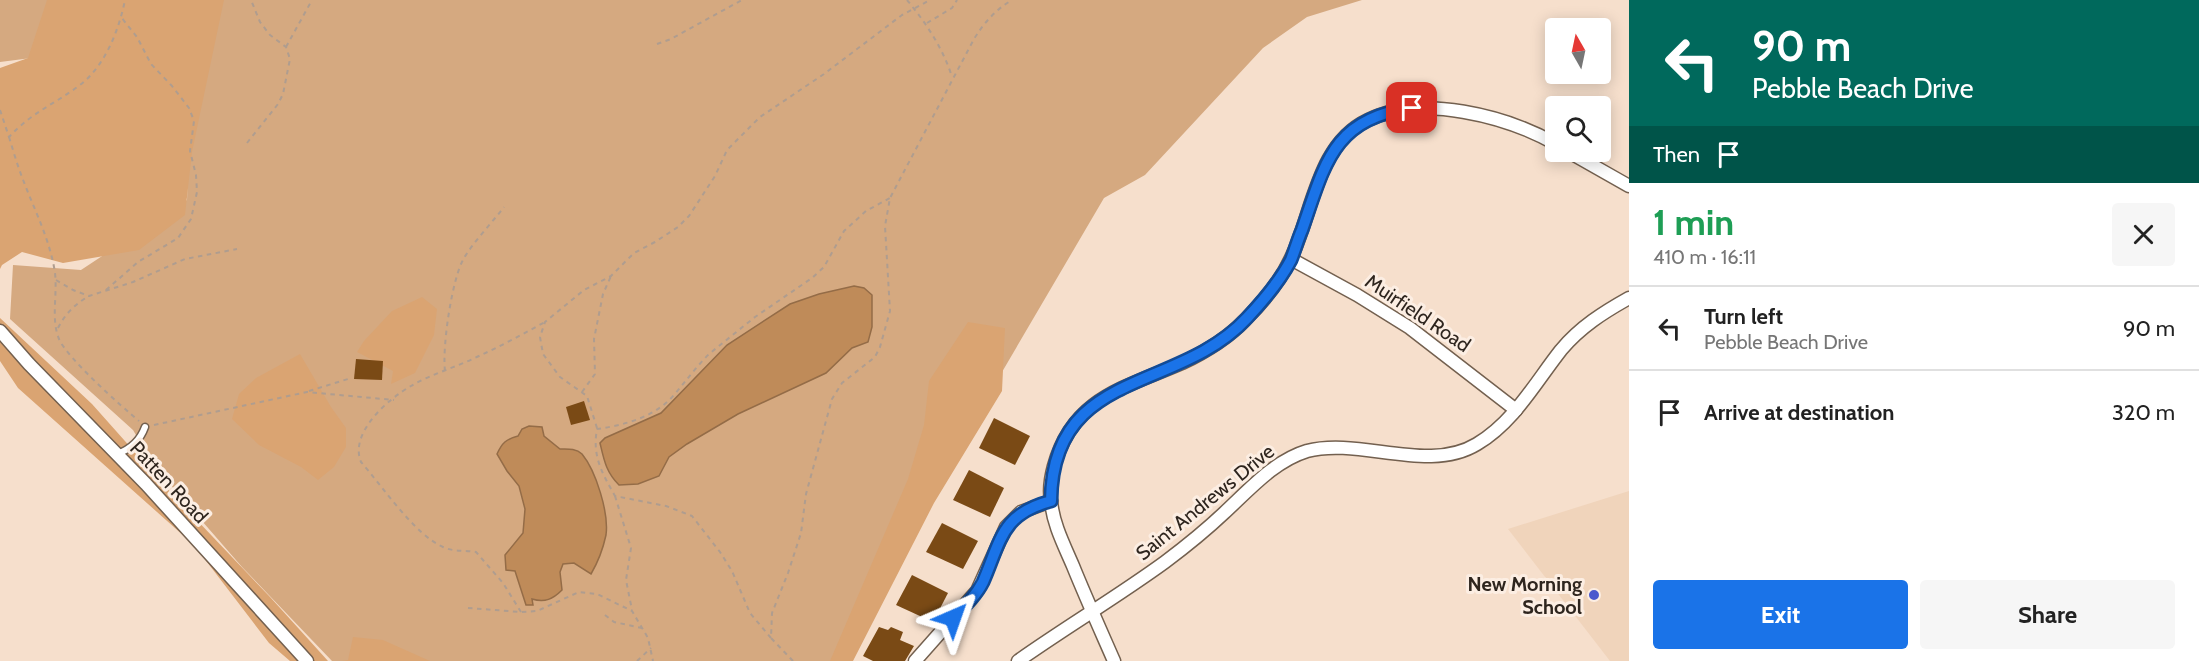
<!DOCTYPE html>
<meta charset="utf-8">
<style>
body{margin:0;font-family:Cabin,sans-serif;background:#f6f6f6;color:#222;height:100vh;display:flex;flex-direction:column;font-size:22px;white-space:nowrap}
*{box-sizing:border-box;margin:0}
p{font-size:20px;color:#767676}
.icon{flex:none;width:33px;height:33px;fill:none;stroke:currentColor;stroke-width:2;stroke-linecap:round;stroke-linejoin:round}
.map{position:relative;flex:1;overflow:hidden}
.side{display:flex;flex-direction:column;background:#fff;width:570px}
.side>*{flex:none}
.top-card{background:#00695c;color:#fff;overflow:hidden}
.needle{width:39px;rotate:351deg}
.fabs{position:absolute;left:1545px;top:18px;display:grid;gap:12px}
.fabs a{display:grid;place-items:center;width:66px;height:66px;border-radius:6px;background:#fff;box-shadow:0 3px 15px #0003;font-size:30px}
.pin{position:absolute;display:grid;place-items:center;width:51px;height:51px;color:#fff;margin:-26px;border-radius:12px;box-shadow:0 3px 9px #0006}
.me{position:absolute;width:66px;margin:-33px;rotate:43deg;stroke-linejoin:round;filter:drop-shadow(0 0 4px #0008)}
.turn{display:flex;align-items:center;gap:21px;height:126px;padding:0 24px;font-size:27px}
.turn .icon{width:78px;height:78px;stroke-width:2.5}
.turn b{display:block;font-size:42px;line-height:51px}
.then{display:flex;align-items:center;height:57px;padding:0 24px;background:#0003;gap:12px;font-size:22px}
.round{display:grid;place-items:center;flex:none;width:63px;height:63px;border-radius:6px;background:#f6f6f6}
.summary{display:flex;align-items:center;justify-content:space-between;height:102px;padding:0 24px}
h1{font-size:36px;font-weight:700;line-height:45px;color:#1e9e55}
.primary-button{display:flex;gap:12px;margin-top:auto;padding:12px 24px}
.primary-button a{flex:1;height:69px;border-radius:6px;background:#1a73e8;color:#fff;font-size:24px;font-weight:700;line-height:69px;text-align:center}
.primary-button a+a{background:#f6f6f6;color:#222}
ul{padding:0;list-style:none}
li{display:flex;align-items:center;gap:18px;height:84px;padding:0 24px;border-top:2px solid #e0e0e0}
li div{flex:1}
li b{display:block;font-size:22px}
li em{font-style:normal}
main{display:flex;flex:1;min-height:0}
.map>svg:first-child{display:block}
</style>
<main>
<div class="map">
<svg width="1629" height="661" viewBox="0 0 1629 661">
<rect width="100%" height="100%" fill="#f6dfcc"/>
<!-- built -->
<path fill="#f0d4bb" d="M 1629,491 L 1629,661 L 1610,661 L 1508,529 Z"/>
<!-- green -->
<path fill="#d5a980" d="M 0,0 L 1362,0 L 1307,17 L 1263,48 L 1145,175 L 1104,198 L 941,476 L 841,661 L 332,661 L 242,567 L 155,467 L 133,430 L 10,319 L 13,265 L 81,270 L 187,200 L 188,173 L 94,50 L 0,62 Z"/>
<!-- forest -->
<g fill="#daa472">
<path d="M 47,0 L 224,0 L 192,152 L 185,215 L 139,250 L 63,263 L 22,252 L 2,265 L 0,269 L 0,68 L 28,58 Z"/>
<path d="M 422,297 L 437,309 L 434,335 L 415,373 L 391,384 L 393,371 L 357,352 L 364,341 L 392,311 Z"/>
<path d="M 0,318 L 92,404 L 173,495 L 271,598 L 328,661 L 290,661 L 269,643 L 194,545 L 18,388 L 0,361 Z"/>
<path d="M 968,322 L 1005,328 L 1002,391 L 934,503 L 853,661 L 830,661 L 908,479 L 924,425 L 929,381 Z"/>
<path d="M 300,354 L 331,407 L 346,428 L 346,447 L 334,467 L 318,480 L 301,467 L 259,445 L 232,419 L 239,394 L 256,378 Z"/>
<path d="M 353,637 L 383,640 L 430,661 L 342,661 L 348,660 Z"/>
</g>
<!-- water -->
<g fill="#bf8b59" stroke="#946c47" stroke-width="1.5">
<path d="M 854,286 L 864,288 L 872,295 L 872,327 L 868,342 L 852,348 L 826,373 L 738,414 L 687,444 L 669,457 L 659,476 L 638,484 L 619,485 C 606,472 604,460 600,443 L 605,438 L 661,413 L 727,345 L 790,304 L 819,294 Z"/>
<path d="M 529,426 L 542,427 L 544,436 L 560,449 C 567,449 576,448 582,454 C 596,471 609,513 606,535 C 603,549 598,562 591,574 L 574,563 L 563,564 L 560,572 L 562,590 C 553,599 545,603 532,599 L 533,605 L 526,605 L 515,571 L 506,570 L 505,555 L 523,533 L 525,509 L 519,486 L 507,471 L 497,454 C 502,443 506,439 518,436 L 522,429 Z"/>
</g>
<!-- building -->
<g fill="#7a4a15">
<path d="M 356,359 L 383,361 L 382,380 L 354,379 Z"/>
<path d="M 584,401 L 590,420 L 571,425 L 566,407 Z"/>
<path d="M 994,418 L 1030,436 L 1015,465 L 979,448 Z"/>
<path d="M 969,470 L 1004,488 L 990,517 L 953,500 Z"/>
<path d="M 942,523 L 978,541 L 963,569 L 926,552 Z"/>
<path d="M 912,575 L 948,593 L 933,622 L 896,605 Z"/>
<path d="M 879,627 L 888,630 L 891,627 L 903,632 L 900,640 L 914,646 L 905,661 L 873,661 L 863,656 Z"/>
</g>
<g fill="none" stroke-linecap="round" stroke-linejoin="round">
<defs>
<path id="lane" d="M 117,454 C 131,449 140,441 145,427"/>
<g id="street">
<path d="M 1569,152 L 1629,186"/>
<path d="M 1291,259 L 1357,295 L 1410,328 L 1516,410"/>
<path d="M 0,331 L 29,364 L 146,484 L 307,661"/>
<path d="M 915,661 L 977,591 L 1006,527 L 1021,512 L 1051,501"/>
<path d="M 1018,661 C 1066,627 1117,597 1165,562 C 1185,547 1206,530 1224,513 C 1249,490 1274,461 1307,451 C 1360,437 1428,474 1477,444 C 1514,422 1535,383 1561,350 C 1580,327 1604,312 1629,298"/>
<path d="M 1114,661 C 1100,629 1086,598 1073,566 C 1064,545 1053,524 1051,501 C 1049,490 1051,477 1054,466 C 1073,397 1125,388 1182,363 C 1205,352 1228,338 1245,320 C 1262,303 1281,280 1291,258 C 1313,212 1317,144 1368,120 C 1422,94 1506,116 1556,144"/>
</g>
</defs>
<!-- lane casing -->
<use href="#lane" stroke="#73604f" stroke-width="9"/>
<!-- street casing -->
<use href="#street" stroke="#73604f" stroke-width="15"/>
<!-- path -->
<g stroke="#af9d8f" stroke-width="2" stroke-dasharray="4.5 4.5" stroke-linecap="butt">
<path d="M 907,0 C 926,23 943,48 952,77"/>
<path d="M 927,23 L 952,8 L 957,0"/>
<path d="M 657,44 L 671,39 L 742,0"/>
<path d="M 286,47 L 312,0"/>
<path d="M 0,110 L 9,137 C 32,112 55,104 80,85 C 105,66 119,30 125,0"/>
<path d="M 9,137 C 13,150 17,164 22,177 C 33,207 48,235 54,267 C 59,290 50,317 59,339 C 67,358 121,406 139,421"/>
<path d="M 247,143 L 278,104 L 283,94 L 290,59 L 286,47 L 270,35 L 260,22 L 251,0"/>
<path d="M 56,280 L 73,290 L 89,296 L 133,282 L 185,259 L 237,249"/>
<path d="M 106,290 L 138,262 L 178,238 L 191,219 L 197,192 L 196,175 L 190,151 L 194,121 L 189,108 L 172,86 L 151,64 L 137,37 L 121,17"/>
<path d="M 58,328 C 65,314 75,304 89,296"/>
<path d="M 445,371 C 442,347 452,278 464,258 C 475,240 491,224 504,207"/>
<path d="M 309,391 L 348,379"/>
<path d="M 582,392 L 595,374 L 594,339 L 603,294 L 611,276"/>
<path d="M 154,425 L 307,392 L 394,400"/>
<path d="M 597,428 L 587,396 L 560,377 L 543,354 L 540,337 L 545,322 L 584,290 L 611,276 L 634,253 L 655,242 L 678,227 L 689,216 L 715,176 L 727,150 L 760,117 L 824,74 L 902,15 L 930,0"/>
<path d="M 615,496 L 631,548 L 626,580 L 632,610"/>
<path d="M 468,608 L 521,612 L 537,611 L 579,592 L 597,594 L 632,611 L 648,638 L 653,661"/>
<path d="M 521,612 L 503,583 L 476,552 C 465,550 453,552 443,547 C 415,535 382,486 361,462 C 349,433 388,399 411,386 C 431,374 457,367 479,356 C 501,346 523,334 545,322"/>
<path d="M 605,615 L 614,622 L 642,628"/>
<path d="M 771,638 L 750,613 L 732,571 L 720,552 L 692,516 L 666,506 L 615,496 C 602,473 592,456 597,429 C 625,425 655,417 674,395 C 686,381 696,367 709,354 L 755,317 L 812,278 L 824,267 L 844,231 L 866,211 L 890,198"/>
<path d="M 637,661 L 651,648"/>
<path d="M 793,661 L 771,638 L 772,613 L 788,573 L 801,533 L 806,494 L 832,399 L 842,383 L 875,357 L 880,347 L 890,311 L 885,226 L 890,198 L 974,39 C 984,23 995,10 1012,0"/>
</g>
<!-- lane -->
<use href="#lane" stroke="#fff" stroke-width="6"/>
<!-- street -->
<use href="#street" stroke="#fff" stroke-width="12"/>
</g>
<g fill="none" stroke-linecap="round" stroke-linejoin="round">
<defs>
<path id="route" d="M 953,618 C 964,607 976,596 983,582 C 1001,541 1001,514 1051,501 C 1052,368 1178,393 1247,318 C 1263,301 1280,281 1291,260 C 1295,250 1298,239 1302,230 C 1325,164 1333,118 1412,108"/>
</defs>
<!-- route casing -->
<use href="#route" stroke="#114b97" stroke-width="15"/>
<!-- route -->
<use href="#route" stroke="#1a73e8" stroke-width="10"/>
</g>
<!-- markers -->
<circle fill="#4b58cd" stroke="#fceee3" stroke-width="2" cx="1594" cy="595" r="6"/>
<g text-anchor="middle" dominant-baseline="central" stroke-width="6" stroke-linejoin="round" paint-order="stroke">
<!-- street labels -->
<g font-size="20" fill="#2e251e" stroke="#fceee3">
<text transform="translate(1418 313) rotate(34)">Muirfield Road</text>
<text transform="translate(169 482) rotate(47)">Patten Road</text>
<text transform="translate(1205 502) rotate(-39)">Saint Andrews Drive</text>
</g>
<!-- poi labels -->
<g font-size="20" font-weight="bold" fill="#2e251e" stroke="#fceee3" text-anchor="end">
<text x="1582" y="584">New Morning<tspan x="1582" dy="23">School</tspan></text>
</g>
</g>
</svg>
<div class="fabs">
<a><svg class="needle" viewBox="-14 -14 28 28"><path d="M0-13l5 13h-10z" fill="#e53935"/><path d="M0 13l5-13h-10z" fill="#767676"/></svg></a>
<a><svg class="icon" aria-label="search" viewBox="0 0 24 24"><circle cx="10" cy="10" r="6"/><path d="M15 15l6 6"/></svg></a>
</div>
<div class="pin" style="left:1412px;top:108px;background:#d93025"><svg class="icon" aria-label="arrive" viewBox="0 0 24 24"><path d="M6 21V4h12l-3 4 3 4H6"/></svg></div>
<svg class="me" style="left:953px;top:618px" viewBox="-20 -20 40 40"><path d="M0-17L14 15 0 8-14 15z" fill="#1a73e8" stroke="#fff" stroke-width="4"/></svg>
</div>
<section class="side">
<div class="top-card">
<div class="turn"><svg class="icon" aria-label="left" viewBox="0 0 24 24"><path d="M17 20v-9H6M10 6l-5 5 5 5"/></svg><div><b>90 m</b>Pebble Beach Drive</div></div>
<div class="then">Then<svg class="icon" aria-label="arrive" viewBox="0 0 24 24"><path d="M6 21V4h12l-3 4 3 4H6"/></svg></div>
</div>
<div class="summary"><div><h1>1 min</h1><p>410 m · 16:11</p></div><a class="round"><svg class="icon" aria-label="close" viewBox="0 0 24 24"><path d="M6 6l12 12M18 6L6 18"/></svg></a></div>
<ul>
<li><svg class="icon" aria-label="left" viewBox="0 0 24 24"><path d="M17 20v-9H6M10 6l-5 5 5 5"/></svg><div><b>Turn left</b><p>Pebble Beach Drive</p></div><em>90 m</em></li>
<li><svg class="icon" aria-label="arrive" viewBox="0 0 24 24"><path d="M6 21V4h12l-3 4 3 4H6"/></svg><div><b>Arrive at destination</b></div><em>320 m</em></li>
</ul>
<div class="primary-button"><a>Exit</a><a>Share</a></div>
</section>
</main>
